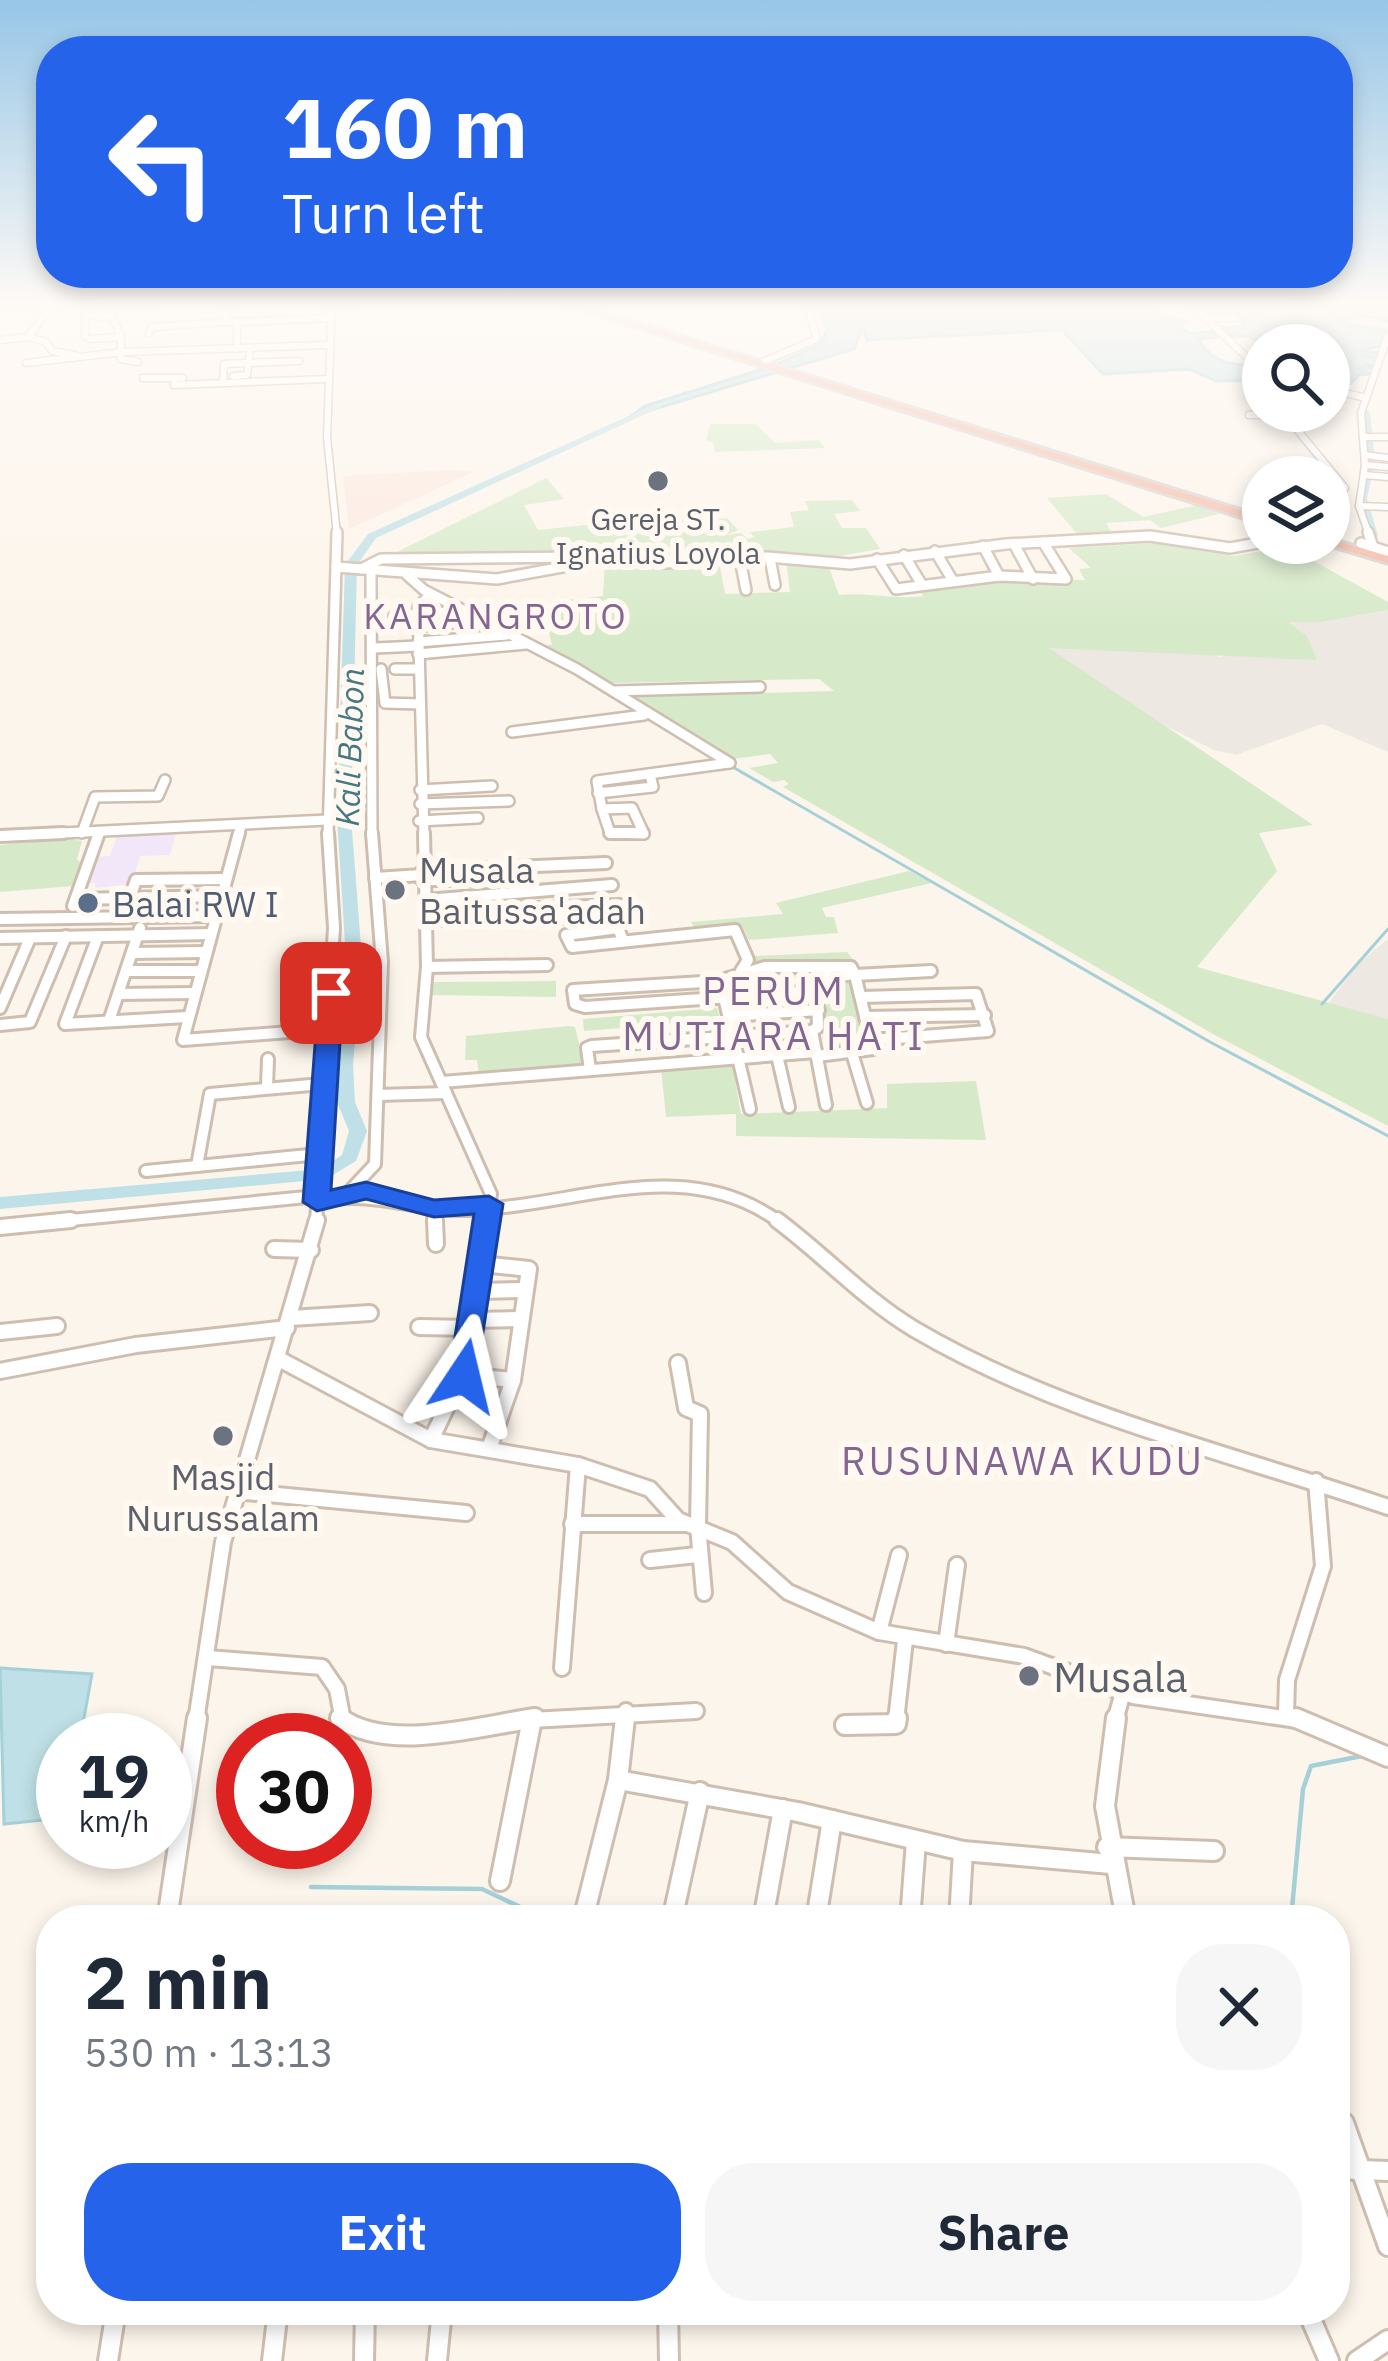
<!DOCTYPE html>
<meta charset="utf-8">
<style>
body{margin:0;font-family:"IBM Plex Sans",sans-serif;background:#f6f6f7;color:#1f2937;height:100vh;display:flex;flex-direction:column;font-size:45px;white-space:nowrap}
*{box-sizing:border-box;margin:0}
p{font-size:39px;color:#747a83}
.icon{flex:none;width:66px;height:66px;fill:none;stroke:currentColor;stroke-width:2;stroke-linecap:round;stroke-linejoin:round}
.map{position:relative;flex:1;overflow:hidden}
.details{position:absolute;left:36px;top:1905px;width:1314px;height:420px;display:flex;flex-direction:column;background:#fff;border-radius:48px;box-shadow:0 6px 18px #0003}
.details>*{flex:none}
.hud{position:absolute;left:36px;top:36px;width:1317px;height:252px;border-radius:48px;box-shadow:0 6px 18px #0003;background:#2563eb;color:#fff;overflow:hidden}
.fabs{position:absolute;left:1242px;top:324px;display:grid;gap:24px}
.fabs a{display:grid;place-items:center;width:108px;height:108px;border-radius:50%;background:#fff;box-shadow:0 6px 18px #0003;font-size:60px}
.speed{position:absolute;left:36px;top:1713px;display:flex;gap:24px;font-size:60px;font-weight:700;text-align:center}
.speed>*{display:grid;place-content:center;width:156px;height:156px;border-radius:50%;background:#fff;box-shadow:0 6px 18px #0003;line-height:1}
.speed small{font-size:30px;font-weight:400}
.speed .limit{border:18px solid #d22;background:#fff;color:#111}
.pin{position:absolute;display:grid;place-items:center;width:102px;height:102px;color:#fff;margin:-51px;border-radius:24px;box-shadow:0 6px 18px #0006}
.me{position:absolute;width:132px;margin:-66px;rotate:10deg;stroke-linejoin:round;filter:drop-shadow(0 0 9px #0008)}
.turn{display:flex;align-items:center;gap:42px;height:252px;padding:0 48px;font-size:54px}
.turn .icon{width:156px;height:156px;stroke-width:2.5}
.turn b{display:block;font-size:84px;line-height:102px}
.round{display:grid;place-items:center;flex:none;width:126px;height:126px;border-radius:48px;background:#f6f6f7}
.summary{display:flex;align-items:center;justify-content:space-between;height:204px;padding:0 48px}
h1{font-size:72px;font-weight:700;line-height:90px}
.button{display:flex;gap:24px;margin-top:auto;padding:24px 48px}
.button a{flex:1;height:138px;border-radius:48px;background:#2563eb;color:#fff;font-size:48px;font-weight:700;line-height:138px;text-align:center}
.button a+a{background:#f6f6f7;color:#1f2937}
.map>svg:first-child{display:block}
</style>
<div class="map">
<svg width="1388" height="2361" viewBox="0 0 1388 2361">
<rect width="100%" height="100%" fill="#fcf5eb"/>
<!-- commercial -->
<path fill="#fce8df" d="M 447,470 L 476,471 L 349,529 L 343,476 Z"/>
<!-- industrial -->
<g fill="#eee8e3">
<path d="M 1388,610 L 1388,752 L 1322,724 L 1236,755 L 1214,750 L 1142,714 L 1047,647 L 1210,652 L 1219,657 L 1307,637 L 1285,622 L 1323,622 Z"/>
<path d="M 1388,939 L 1388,1019 L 1327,1005 L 1359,963 Z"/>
</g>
<!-- education -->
<path fill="#f2e7f9" d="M 177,830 L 170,855 L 140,856 L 132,884 L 95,888 L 95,883 L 84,883 L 93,857 L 110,856 L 119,831 Z"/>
<!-- green -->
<g fill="#d6eac9">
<path d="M 710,424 L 755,424 L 775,443 L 819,440 L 825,448 L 715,452 L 713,442 L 706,441 Z"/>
<path d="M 546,478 L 564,499 L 524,505 L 538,530 L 679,515 L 687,523 L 727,518 L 738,530 L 726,535 L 741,533 L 748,539 L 754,537 L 750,532 L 794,527 L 790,512 L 809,510 L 805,501 L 852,500 L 860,511 L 834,514 L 842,528 L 866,528 L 880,549 L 828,558 L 804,554 L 383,559 Z"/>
<path d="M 1106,494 L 1143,517 L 1197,505 L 1219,514 L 1161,528 L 1150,520 L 1106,523 L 1112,533 L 1078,535 L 1047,498 Z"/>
<path d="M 1173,542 L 1233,556 L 1288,547 L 1388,602 L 1388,610 L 1323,622 L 1288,622 L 1307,636 L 1317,660 L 1049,648 L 1313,825 L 1259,833 L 1277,871 L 1197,967 L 1388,1019 L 1388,1126 L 1213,1034 L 783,787 L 789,784 L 784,780 L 773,782 L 749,768 L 778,763 L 770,754 L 733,759 L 628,697 L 834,691 L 819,679 L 611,683 L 537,645 L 552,645 L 547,624 L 560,622 L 550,602 L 603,596 L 605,562 L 719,561 L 725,594 L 790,592 L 786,560 L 828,565 L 839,595 C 870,592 895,600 924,596 L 913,587 L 1002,578 L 1085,580 L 1079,569 L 1091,568 L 1069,548 Z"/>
<path d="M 65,838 L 82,841 L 77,859 L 82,864 L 73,886 L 0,892 L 0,845 Z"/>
<path d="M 909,871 L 932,883 L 822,908 L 826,917 L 834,917 L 838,933 L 749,940 L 743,927 L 696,930 L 691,922 L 783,914 L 776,903 Z"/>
<path d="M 847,952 L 857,965 L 854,975 L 869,1048 L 826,1051 L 820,976 L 748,982 L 746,972 L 754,956 Z"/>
<path d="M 556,981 L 556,997 L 431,995 L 434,982 Z"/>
<path d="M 717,1008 L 721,1020 L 584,1031 L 583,1019 Z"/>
<path d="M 569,1026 L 575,1027 L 585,1069 L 479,1075 L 477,1060 L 465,1060 L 466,1036 Z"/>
<path d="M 732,1063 L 741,1114 L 887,1108 L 887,1084 L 976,1081 L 986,1140 L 736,1136 L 736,1114 L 666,1117 L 661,1068 Z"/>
</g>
<!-- water -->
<g fill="#bfe0e6" stroke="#a5d0d8" stroke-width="3">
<path d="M 814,300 L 846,300 L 861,332 L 854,349 L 631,416 L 645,406 L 772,366 L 821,344 L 827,330 Z"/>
<path d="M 851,300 L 1143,300 L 1163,316 L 1187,322 L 1178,324 L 1189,333 L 1212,332 L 1217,337 L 1198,339 C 1209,358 1224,364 1244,365 L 1254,380 L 1216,381 L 1189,369 L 1103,374 L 1062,330 L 867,340 Z"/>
<path d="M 1217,300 L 1388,300 L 1388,321 L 1365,316 L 1333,322 L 1387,330 L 1383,346 L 1355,351 L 1382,353 L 1360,356 L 1381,358 L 1379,365 L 1364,365 L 1378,369 L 1359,368 L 1375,375 L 1360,374 L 1351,383 L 1330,386 L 1329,345 L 1266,345 L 1249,336 L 1232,337 L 1222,327 L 1245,327 L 1239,315 L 1204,313 L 1196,306 Z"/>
<path d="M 0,1668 L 92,1674 L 80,1740 L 63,1740 L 63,1818 L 4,1824 Z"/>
</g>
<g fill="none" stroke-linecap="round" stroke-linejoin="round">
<!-- stream-far1 -->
<g stroke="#a5d0d8" stroke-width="3">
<path d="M 1284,418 L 1321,464"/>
<path d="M 731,766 L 1210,1042 L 1388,1136"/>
<path d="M 1322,1004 L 1388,929"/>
</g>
<!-- stream -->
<g stroke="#a5d0d8" stroke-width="4.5">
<path d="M 1347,1730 L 1371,1740"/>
<path d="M 311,1887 L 482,1889 L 548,1920"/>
<path d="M 1291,1920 L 1303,1789 L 1311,1766 L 1362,1756"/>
</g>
<!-- river -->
<g fill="#bfe0e6" fill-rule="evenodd">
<path d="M 655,404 L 663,406 L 376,538 L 357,565 L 351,817 L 362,959 L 353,1065 L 355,1102 L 367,1131 L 356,1161 L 326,1179 L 0,1209 L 0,1197 L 321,1169 L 342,1155 L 349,1131 L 337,1102 L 337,1065 L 346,959 L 337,817 L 345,565 L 368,534 Z"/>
<path d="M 1365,409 L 1370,412 L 1375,461 L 1367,498 L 1378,536 L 1372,539 L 1366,536 L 1357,498 L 1365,461 L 1360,412 Z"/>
</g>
<defs>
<g id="minor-far4">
<path d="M 230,300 L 225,322 L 237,322 L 237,349"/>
<path d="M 332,300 L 327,437 L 337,535"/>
<path d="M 1186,300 L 1263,372"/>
<path d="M 332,303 L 360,301"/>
<path d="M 99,305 L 98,317 L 112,316 L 121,337 L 121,359 L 138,362"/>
<path d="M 50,307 L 28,337 L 46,342 L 52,351 L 75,355"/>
<path d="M 1208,318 L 1236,318"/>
<path d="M 237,322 L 329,318"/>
<path d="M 149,333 L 152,327 L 225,322"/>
<path d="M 85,336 L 86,316 L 98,315"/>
<path d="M 90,339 L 121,337"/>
<path d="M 0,340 L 28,337"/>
<path d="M 765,361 L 817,339 L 805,300"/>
<path d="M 26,363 L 123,352 L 328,345"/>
<path d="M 233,376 L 247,375 L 250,349"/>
<path d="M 143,378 L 183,378"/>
<path d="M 175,378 L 174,385 L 327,379"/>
<path d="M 223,383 L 224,364 L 299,361"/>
<path d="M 1329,389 L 1366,398"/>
<path d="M 1282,411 L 1345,488 L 1329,506"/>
<path d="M 1249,415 L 1285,415"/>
<path d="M 1363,437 L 1388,437"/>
<path d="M 1365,455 L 1388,458"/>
<path d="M 1365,465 L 1388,467"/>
<path d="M 1364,475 L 1388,477"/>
<path d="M 1359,506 L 1388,507"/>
<path d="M 1369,535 L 1359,506 L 1365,465 L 1361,413 L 1388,335"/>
</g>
<g id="minor-far3">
<path d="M 1368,532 L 1373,547"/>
<path d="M 1361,543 L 1388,552"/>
<path d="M 1014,544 L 1033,579"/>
<path d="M 983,546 L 999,576"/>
<path d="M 935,551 L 953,581"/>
<path d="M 904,555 L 922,585"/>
<path d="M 770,558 L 775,585"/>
<path d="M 740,559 L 746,590"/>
<path d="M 877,559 L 896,589 L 999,576 L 1066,579 L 1043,542"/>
<path d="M 336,567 L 497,579 L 590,562"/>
<path d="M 361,569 L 381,559 L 581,557 L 665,563 L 767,557 L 850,564 L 1006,544 L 1150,536 L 1230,548 L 1263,542"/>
<path d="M 371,571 L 372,836"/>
<path d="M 407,575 L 424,590 L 577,669 L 730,763"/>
<path d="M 394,616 L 463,611"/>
<path d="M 418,627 L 481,619"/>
<path d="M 418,642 L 507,635"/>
<path d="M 375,648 L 418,646"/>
<path d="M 418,654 L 526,644"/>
<path d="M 381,669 L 385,703 L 420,704"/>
<path d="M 395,669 L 418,669"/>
<path d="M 613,691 L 760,687"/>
<path d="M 512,732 L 644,715"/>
<path d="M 420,790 L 492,786"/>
<path d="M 598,793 L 653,787 L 650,774"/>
<path d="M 420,804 L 509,801"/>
<path d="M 632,808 L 644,834 L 610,833 L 602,809 Z"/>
<path d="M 602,809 L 597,781 L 729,763"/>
<path d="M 419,821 L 478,818"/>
<path d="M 82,833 L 95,797 L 158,796 L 165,780"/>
<path d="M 2,836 L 327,820"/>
<path d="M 238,836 L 241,826"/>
<path d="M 328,836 L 337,532"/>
<path d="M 424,836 L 418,607 L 431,594"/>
</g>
<g id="minor-far2">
<path d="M 239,833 L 183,1040 L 329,1029"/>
<path d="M 424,833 L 427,967 L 421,1037 L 491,1194 L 487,1223"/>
<path d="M 610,833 L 643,833"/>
<path d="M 0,836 L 63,833"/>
<path d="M 422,871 L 606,863"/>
<path d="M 375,878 L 422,875"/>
<path d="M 422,880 L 479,880"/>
<path d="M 76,899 L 222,896"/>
<path d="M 426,900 L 612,885"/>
<path d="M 73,906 L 99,833"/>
<path d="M 425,912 L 620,905"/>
<path d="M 123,917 L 136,880 L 226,879"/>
<path d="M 0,919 L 216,916"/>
<path d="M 426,920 L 618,917"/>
<path d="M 98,936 L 65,1024 L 187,1017"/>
<path d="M 0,938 L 211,934"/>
<path d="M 622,938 L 618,928 L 566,935 L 572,947 L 735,930 L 748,960 L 741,971"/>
<path d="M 132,953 L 206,952"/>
<path d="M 427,967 L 547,965"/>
<path d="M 126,971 L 200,971"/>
<path d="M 814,977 L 848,975"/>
<path d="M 723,993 L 750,1109"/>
<path d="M 118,994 L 194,993"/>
<path d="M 861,997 L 976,994 L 988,1031 L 871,1040"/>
<path d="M 0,1008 L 30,938"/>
<path d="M 728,1016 L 819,1010"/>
<path d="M 865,1017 L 985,1015"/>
<path d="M 110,1018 L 140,928"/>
<path d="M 0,1025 L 30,1022 L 66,936"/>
<path d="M 852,1053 L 867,1103"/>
<path d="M 777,1055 L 789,1107"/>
<path d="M 817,1056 L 873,1049 L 855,975 L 931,971"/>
<path d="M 590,1070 L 587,1048 L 592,1046 L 812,1031"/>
<path d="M 442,1082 L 816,1052"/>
<path d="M 267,1087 L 268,1059"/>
<path d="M 378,1095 L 446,1093"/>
<path d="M 826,1105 L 812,1031 L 818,1027 L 817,991 L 585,1007 L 575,1004 L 573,990 L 719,981 L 765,967 L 851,967 L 855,975"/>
<path d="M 197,1166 L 210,1094 L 322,1084"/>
<path d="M 146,1171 L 319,1154"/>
<path d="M 347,1194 L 375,1164 L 382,962 L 372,833"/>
<path d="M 317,1202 C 371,1189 416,1212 471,1210 C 577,1206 685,1152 781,1223"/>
<path d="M 434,1209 L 435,1223"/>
<path d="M 40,1223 L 317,1196"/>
<path d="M 316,1223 L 334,928 L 328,833"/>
</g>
<g id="minor-far1">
<path d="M 435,1220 L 436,1244"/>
<path d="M 777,1220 C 824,1255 864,1299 914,1329 C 1058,1414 1231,1453 1388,1507"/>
<path d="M 0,1227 L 71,1220"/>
<path d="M 274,1249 L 311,1250"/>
<path d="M 482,1264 L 529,1269 L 513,1380 L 489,1449"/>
<path d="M 479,1291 L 525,1290"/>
<path d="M 291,1318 L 370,1313"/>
<path d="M 474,1320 L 521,1319"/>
<path d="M 419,1327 L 473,1328"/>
<path d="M 0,1332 L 57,1326"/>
<path d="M 279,1359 L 431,1440 L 578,1465 L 650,1489 L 678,1520 L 732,1542 L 788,1592 L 879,1632 L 1024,1656 L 1133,1696 L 1304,1721"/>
<path d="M 678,1363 L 686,1408 L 700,1414 L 698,1526 L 704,1593"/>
<path d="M 0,1371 L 136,1345 L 287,1328"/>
<path d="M 464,1375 L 513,1380"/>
<path d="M 431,1440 L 468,1362 L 487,1220"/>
<path d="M 235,1491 L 466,1513"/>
<path d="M 572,1524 L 685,1524"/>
<path d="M 650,1560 L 697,1555"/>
<path d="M 879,1632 L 899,1555"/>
<path d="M 946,1644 L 957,1565"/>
<path d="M 208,1658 L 322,1667 L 337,1689 L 343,1721"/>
<path d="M 562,1668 L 578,1465"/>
<path d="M 1286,1715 L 1287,1680 L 1323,1566 L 1316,1481"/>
<path d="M 196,1721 L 223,1542 L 317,1220"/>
<path d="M 513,1721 L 696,1711"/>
<path d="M 625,1721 L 626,1711"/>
<path d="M 896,1721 L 905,1640"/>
<path d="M 1115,1721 L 1123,1692"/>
</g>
<g id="minor">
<path d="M 340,1718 C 388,1753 479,1726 535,1718"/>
<path d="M 1116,1718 L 1105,1806 L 1126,1920"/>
<path d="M 1296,1718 L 1388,1757"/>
<path d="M 845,1725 L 896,1724 L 897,1718"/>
<path d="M 618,1780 L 798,1812 L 963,1851 L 1111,1864"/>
<path d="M 1107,1847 L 1214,1851"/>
<path d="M 500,1881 L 532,1719"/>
<path d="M 167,1920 L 197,1718"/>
<path d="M 583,1920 L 618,1780 L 625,1718"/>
<path d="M 672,1920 L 700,1792"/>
<path d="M 763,1920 L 783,1809"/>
<path d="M 816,1920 L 832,1820"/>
<path d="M 910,1920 L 916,1841"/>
<path d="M 959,1920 L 963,1851"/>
<path d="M 1344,2123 L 1388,2246"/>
<path d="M 1335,2169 L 1388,2171"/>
<path d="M 668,2310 L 669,2361"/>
<path d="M 1307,2310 L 1329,2361"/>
<path d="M 108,2361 L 116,2310"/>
<path d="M 272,2361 L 278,2310"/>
<path d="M 364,2361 L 365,2310"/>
<path d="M 437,2361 L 442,2310"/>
<path d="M 1357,2361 L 1388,2340"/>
</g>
<path id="major" d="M 120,300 L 164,300 L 160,302 L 0,310 L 0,306 Z"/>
<g id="highway">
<path d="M 551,300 L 563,300 L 1263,517 L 1263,524 Z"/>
<path d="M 1329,539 L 1388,556 L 1388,563 L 1325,544 L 1329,543 Z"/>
</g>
</defs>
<!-- minor-far4 casing -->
<use href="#minor-far4" stroke="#cebeb0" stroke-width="9"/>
<!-- minor-far3 casing -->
<use href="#minor-far3" stroke="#cebeb0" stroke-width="14"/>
<!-- minor-far2 casing -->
<use href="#minor-far2" stroke="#cebeb0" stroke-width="16"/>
<!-- minor-far1 casing -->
<use href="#minor-far1" stroke="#cebeb0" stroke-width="20"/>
<!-- minor casing -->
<use href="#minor" stroke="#cebeb0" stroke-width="24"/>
<!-- major casing -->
<use href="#major" stroke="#d9d1cd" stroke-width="6"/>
<!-- highway casing -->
<use href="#highway" stroke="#d9d1cd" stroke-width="6"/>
<!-- minor-far4 -->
<use href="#minor-far4" stroke="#fff" stroke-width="6"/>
<!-- minor-far3 -->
<use href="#minor-far3" stroke="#fff" stroke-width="9"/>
<!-- minor-far2 -->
<use href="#minor-far2" stroke="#fff" stroke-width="10"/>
<!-- minor-far1 -->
<use href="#minor-far1" stroke="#fff" stroke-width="14"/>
<!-- minor -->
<use href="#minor" stroke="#fff" stroke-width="18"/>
<!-- major -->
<use href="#major" fill="#f8d9a6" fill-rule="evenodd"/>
<!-- highway -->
<use href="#highway" fill="#f4b9a4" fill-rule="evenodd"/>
</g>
<!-- sky -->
<linearGradient id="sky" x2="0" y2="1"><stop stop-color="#97c6e7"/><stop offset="0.48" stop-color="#fefaf6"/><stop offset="1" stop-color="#fefaf6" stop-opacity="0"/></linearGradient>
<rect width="1388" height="630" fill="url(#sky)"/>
<!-- route -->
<path fill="#2563eb" stroke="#184099" stroke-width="3" d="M 331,986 L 343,993 L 331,1190 L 366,1182 L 434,1200 L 489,1196 L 503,1204 L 475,1383 L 454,1383 L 449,1376 L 474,1214 L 434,1217 L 366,1199 L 317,1211 L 303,1202 L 319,993 Z"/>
<!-- markers -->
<g fill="#6b7280" stroke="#fff9f1" stroke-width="4.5">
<circle cx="658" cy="481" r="12"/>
<circle cx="395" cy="890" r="12"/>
<circle cx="223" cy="1436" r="12"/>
<circle cx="1029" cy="1676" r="12"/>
</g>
<circle fill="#5c6f8a" stroke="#fff9f1" stroke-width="4.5" cx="88" cy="903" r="12"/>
<g text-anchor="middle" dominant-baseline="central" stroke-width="12" stroke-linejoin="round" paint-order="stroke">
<!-- far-worship labels -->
<g font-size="30" fill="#5b616d" stroke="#fff9f1">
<text x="658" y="518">Gereja ST.<tspan x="658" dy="34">Ignatius Loyola</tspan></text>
</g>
<!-- far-water labels -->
<g font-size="33" font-style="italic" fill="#447883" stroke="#fff9f1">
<text transform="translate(349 747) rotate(-88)">Kali Babon</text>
</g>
<!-- far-quarter labels -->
<g font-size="36" letter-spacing="3" fill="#846692" stroke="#fff9f1">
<text x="496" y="615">KARANGROTO</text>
</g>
<!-- worship labels -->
<g font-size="36" fill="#5b616d" stroke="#fff9f1" text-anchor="start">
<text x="419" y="869">Musala<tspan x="419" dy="41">Baitussa'adah</tspan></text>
<text x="223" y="1476" text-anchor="middle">Masjid<tspan x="223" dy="41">Nurussalam</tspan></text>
</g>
<!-- service labels -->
<g font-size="36" fill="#4e5e75" stroke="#fff9f1" text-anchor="start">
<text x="112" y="903">Balai RW I</text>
</g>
<!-- neighbourhood labels -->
<g font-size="39" letter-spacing="3" fill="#846692" stroke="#fff9f1">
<text x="774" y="990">PERUM<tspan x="774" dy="45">MUTIARA HATI</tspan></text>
<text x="1023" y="1460">RUSUNAWA KUDU</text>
</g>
<!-- near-worship labels -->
<g font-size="42" fill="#5b616d" stroke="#fff9f1" text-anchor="start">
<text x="1053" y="1676">Musala</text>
</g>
</g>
</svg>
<div class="fabs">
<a><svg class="icon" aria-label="search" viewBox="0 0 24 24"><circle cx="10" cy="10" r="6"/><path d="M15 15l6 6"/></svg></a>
<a><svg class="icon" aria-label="layers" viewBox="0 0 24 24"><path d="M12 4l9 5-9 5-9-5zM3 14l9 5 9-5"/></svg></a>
</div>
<div class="speed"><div>19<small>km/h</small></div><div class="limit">30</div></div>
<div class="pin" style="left:331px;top:993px;background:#d93025"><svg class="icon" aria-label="arrive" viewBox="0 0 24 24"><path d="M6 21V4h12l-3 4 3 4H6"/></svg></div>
<svg class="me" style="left:464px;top:1376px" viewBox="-20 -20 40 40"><path d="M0-17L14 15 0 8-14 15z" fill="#2563eb" stroke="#fff" stroke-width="4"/></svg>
<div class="hud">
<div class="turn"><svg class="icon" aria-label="left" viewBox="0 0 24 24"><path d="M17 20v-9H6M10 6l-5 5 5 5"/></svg><div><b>160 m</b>Turn left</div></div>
</div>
<section class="details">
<div class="summary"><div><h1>2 min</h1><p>530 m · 13:13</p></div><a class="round"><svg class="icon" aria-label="close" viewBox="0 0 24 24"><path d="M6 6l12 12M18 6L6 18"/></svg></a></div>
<div class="button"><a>Exit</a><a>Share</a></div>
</section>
</div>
